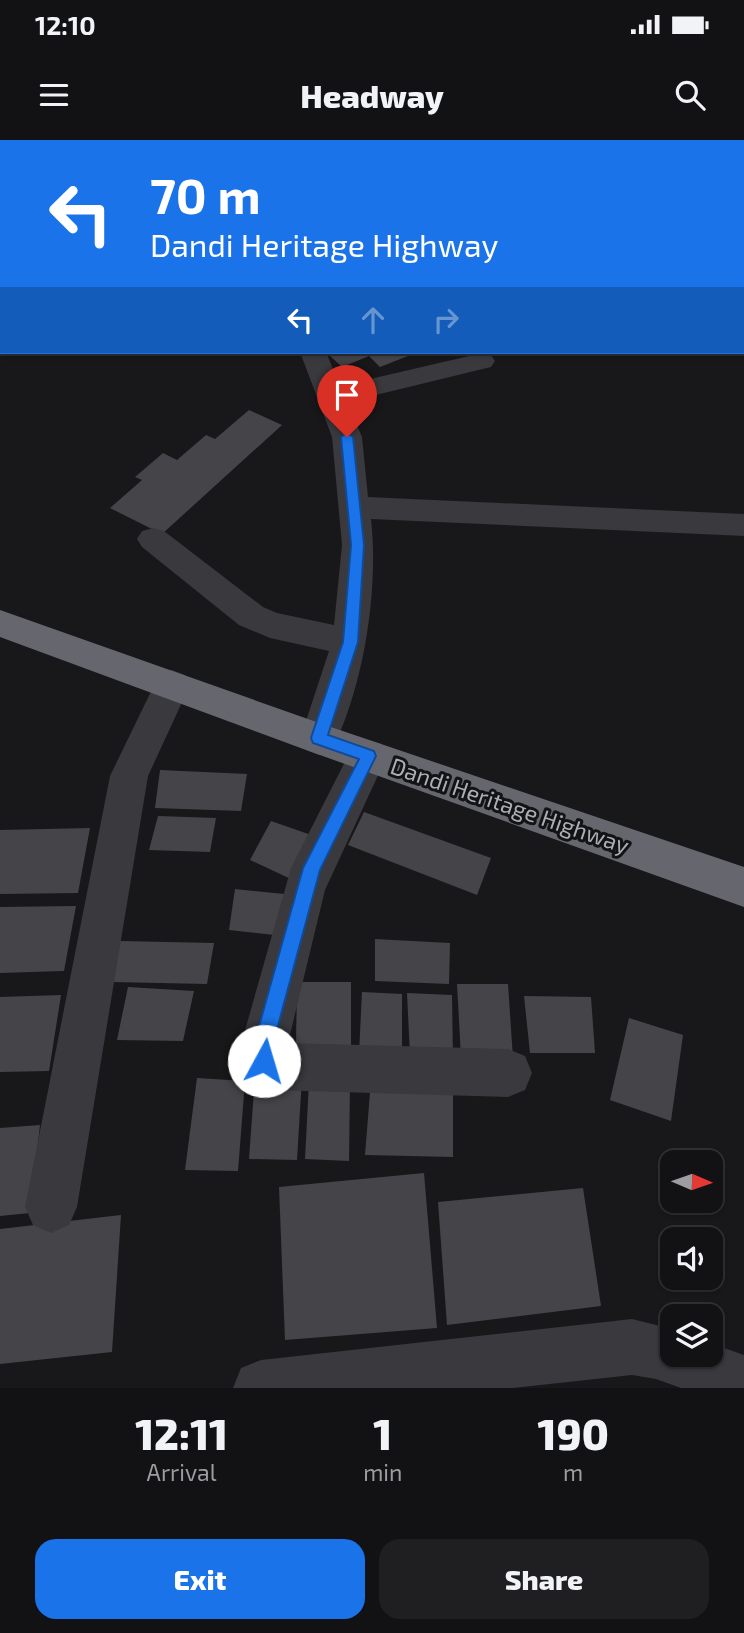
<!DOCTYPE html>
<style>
body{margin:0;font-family:"Exo 2",sans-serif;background:#1f1f21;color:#f1f3f6;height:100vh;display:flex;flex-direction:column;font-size:26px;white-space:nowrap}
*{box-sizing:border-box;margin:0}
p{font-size:23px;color:#9c9da0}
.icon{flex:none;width:38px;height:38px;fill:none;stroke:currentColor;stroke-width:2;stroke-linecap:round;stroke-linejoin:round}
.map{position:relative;height:1248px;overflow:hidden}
.sheet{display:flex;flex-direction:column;background:#121113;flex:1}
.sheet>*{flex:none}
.banner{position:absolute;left:0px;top:0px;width:746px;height:214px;box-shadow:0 2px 5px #0004,0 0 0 2px #313133;background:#1a73e8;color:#fff;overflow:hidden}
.needle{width:46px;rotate:92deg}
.tools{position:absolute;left:660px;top:1010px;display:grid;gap:14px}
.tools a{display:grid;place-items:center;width:63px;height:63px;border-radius:14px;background:#121113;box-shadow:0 2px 5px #0004,0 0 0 2px #313133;font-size:35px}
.pin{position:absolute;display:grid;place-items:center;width:60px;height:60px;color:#fff;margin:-72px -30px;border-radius:50% 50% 50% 0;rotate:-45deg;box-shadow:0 0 7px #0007}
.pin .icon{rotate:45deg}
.me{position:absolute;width:77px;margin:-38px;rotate:6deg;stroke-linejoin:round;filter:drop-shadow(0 0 5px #0008)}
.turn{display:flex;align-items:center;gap:24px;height:147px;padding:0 35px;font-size:32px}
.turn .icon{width:91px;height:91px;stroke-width:2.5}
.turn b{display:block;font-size:49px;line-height:60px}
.lanes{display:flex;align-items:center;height:66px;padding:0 35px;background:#0003;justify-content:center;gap:35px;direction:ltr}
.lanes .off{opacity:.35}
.eta{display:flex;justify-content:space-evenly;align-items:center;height:119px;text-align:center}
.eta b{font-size:42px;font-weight:800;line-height:49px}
.button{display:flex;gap:14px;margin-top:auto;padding:14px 35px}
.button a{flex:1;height:80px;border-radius:21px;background:#1a73e8;color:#fff;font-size:28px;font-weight:800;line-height:80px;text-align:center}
.button a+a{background:#1f1f21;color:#f1f3f6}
.status{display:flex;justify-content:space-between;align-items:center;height:49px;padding:0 35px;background:#121113;direction:ltr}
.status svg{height:19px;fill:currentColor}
header{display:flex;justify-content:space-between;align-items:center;height:91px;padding:0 35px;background:#121113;font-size:32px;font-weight:800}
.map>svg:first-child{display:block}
</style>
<div class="status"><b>12:10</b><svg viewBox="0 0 49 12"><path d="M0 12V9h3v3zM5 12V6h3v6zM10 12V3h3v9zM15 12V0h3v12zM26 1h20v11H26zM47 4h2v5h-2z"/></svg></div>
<header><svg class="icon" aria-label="menu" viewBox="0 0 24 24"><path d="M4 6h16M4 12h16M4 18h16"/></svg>Headway<svg class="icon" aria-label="search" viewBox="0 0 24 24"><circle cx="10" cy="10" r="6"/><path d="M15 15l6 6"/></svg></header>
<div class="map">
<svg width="744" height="1248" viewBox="0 0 744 1248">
<rect width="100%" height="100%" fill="#181719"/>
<!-- building -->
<g fill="#454549">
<path d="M 326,212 L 418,212 L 380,227 L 369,216 L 342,227 Z"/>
<path d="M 249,270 L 282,285 L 162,394 L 110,368 L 142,340 L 135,337 L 163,313 L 177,320 L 206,295 L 215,299 Z"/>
<path d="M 160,630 L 247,634 L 241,671 L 155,668 Z"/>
<path d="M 364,672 L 491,718 L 477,755 L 348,705 Z"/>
<path d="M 158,676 L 216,678 L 210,712 L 149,710 Z"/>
<path d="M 271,681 L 317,697 L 293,740 L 250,720 Z"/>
<path d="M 90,688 L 78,753 L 0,754 L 0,690 Z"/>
<path d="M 235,749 L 294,755 L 284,796 L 229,790 Z"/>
<path d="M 76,766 L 64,831 L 0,833 L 0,767 Z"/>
<path d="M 375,799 L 450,803 L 449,844 L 375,841 Z"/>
<path d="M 120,801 L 214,803 L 207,844 L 112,842 Z"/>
<path d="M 297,842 L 351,842 L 351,907 L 296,905 Z"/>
<path d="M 457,844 L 508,844 L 513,918 L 461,917 Z"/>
<path d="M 128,847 L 194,851 L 183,901 L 117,900 Z"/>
<path d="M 362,852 L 402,854 L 402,917 L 359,914 Z"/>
<path d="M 407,853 L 452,855 L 453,920 L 410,916 Z"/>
<path d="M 61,855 L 49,931 L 0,932 L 0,857 Z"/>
<path d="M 524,856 L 591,857 L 595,913 L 530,913 Z"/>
<path d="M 629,878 L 683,895 L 671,981 L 610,960 Z"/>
<path d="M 255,936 L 302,937 L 297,1020 L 249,1019 Z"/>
<path d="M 197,938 L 245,941 L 238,1031 L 185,1030 Z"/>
<path d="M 371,940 L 453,941 L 453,1017 L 365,1015 Z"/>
<path d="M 309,942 L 350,943 L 349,1021 L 305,1019 Z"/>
<path d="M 40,985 L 30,1073 L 0,1076 L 0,988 Z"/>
<path d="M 424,1033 L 437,1188 L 285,1200 L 279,1047 Z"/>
<path d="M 583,1048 L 601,1166 L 447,1185 L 438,1062 Z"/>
<path d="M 121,1075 L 112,1212 L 0,1224 L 0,1089 Z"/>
</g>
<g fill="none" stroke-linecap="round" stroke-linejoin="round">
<!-- minor -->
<g fill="#39393e" fill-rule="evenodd">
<path d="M 124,0 L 145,0 L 123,2 Z"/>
<path d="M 503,0 L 528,0 L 502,2 Z"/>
<path d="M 587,0 L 609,0 L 610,2 L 588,2 Z"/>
<rect x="0" y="34" width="2" height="12"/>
<path d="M 2,69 L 2,85 L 0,86 L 0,70 Z"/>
<path d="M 300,212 L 326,212 L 340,246 L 482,213 L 491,215 L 495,221 L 491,227 L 347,262 L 362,297 L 368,357 L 744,374 L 744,396 L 371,379 C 379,449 364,546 332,610 L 319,615 L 306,610 L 300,599 L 329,511 L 270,498 L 239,485 L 142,407 L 137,399 L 142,391 L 153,388 L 164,391 L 263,467 L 277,473 L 334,485 L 342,405 L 332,297 Z"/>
<path d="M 172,530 L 185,535 L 190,545 L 148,636 L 77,1067 L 69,1085 L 51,1093 L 33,1085 L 25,1067 L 110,636 L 159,535 Z"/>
<path d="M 368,600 L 382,604 L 387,616 L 325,750 L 288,903 L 508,909 L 525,916 L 532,933 L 525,950 L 508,957 L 272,950 L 247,938 L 240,921 L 240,908 L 291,728 L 354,604 Z"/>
<path d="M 632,1179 L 672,1189 L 672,1214 L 710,1214 L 710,1203 L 744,1215 L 744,1248 L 681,1248 L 656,1239 L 632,1235 L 513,1248 L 233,1248 L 241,1228 L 261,1220 Z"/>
</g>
<!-- highway -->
<path fill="#66676e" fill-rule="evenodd" d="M 0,470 L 325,585 L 744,727 L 744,767 L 306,610 L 0,497 Z"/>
</g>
<!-- route -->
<path fill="#1a73e8" stroke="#114b97" stroke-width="2" d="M 347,293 L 353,297 L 364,405 L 358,502 L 328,595 L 374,611 L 376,616 L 320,730 L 272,908 L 274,921 L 271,928 L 264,931 L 257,928 L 253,908 L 303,728 L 359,619 L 313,603 L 311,598 L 343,502 L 351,405 L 341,297 Z"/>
<g text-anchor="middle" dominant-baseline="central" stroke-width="6" stroke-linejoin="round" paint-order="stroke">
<!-- street labels -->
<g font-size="23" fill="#abaeb7" stroke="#131214">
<text transform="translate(510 665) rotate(19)">Dandi Heritage Highway</text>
</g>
</g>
</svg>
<div class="tools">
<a><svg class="needle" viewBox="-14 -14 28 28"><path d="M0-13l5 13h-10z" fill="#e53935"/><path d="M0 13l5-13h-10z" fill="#9c9da0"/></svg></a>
<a><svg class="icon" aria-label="sound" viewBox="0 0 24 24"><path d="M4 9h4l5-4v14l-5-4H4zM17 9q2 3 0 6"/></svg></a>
<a><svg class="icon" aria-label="layers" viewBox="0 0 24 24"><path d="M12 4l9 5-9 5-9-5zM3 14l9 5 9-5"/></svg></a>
</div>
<div class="pin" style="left:347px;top:297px;background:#d93025"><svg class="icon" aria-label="arrive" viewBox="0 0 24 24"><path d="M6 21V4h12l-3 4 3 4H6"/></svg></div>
<svg class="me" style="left:264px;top:921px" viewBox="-20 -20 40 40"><circle r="19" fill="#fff"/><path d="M0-13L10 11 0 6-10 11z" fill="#1a73e8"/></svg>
<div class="banner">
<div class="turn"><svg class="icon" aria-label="left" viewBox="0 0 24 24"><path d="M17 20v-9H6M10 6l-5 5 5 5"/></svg><div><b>70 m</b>Dandi Heritage Highway</div></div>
<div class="lanes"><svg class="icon" aria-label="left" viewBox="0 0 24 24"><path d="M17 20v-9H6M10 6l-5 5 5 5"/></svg><svg class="icon off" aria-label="ahead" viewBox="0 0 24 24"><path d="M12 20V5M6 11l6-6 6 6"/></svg><svg class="icon off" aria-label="right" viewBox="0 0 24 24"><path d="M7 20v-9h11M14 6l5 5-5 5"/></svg></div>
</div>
</div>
<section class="sheet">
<div class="eta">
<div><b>12:11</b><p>Arrival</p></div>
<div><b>1</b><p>min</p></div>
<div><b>190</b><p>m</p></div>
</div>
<div class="button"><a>Exit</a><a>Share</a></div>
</section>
